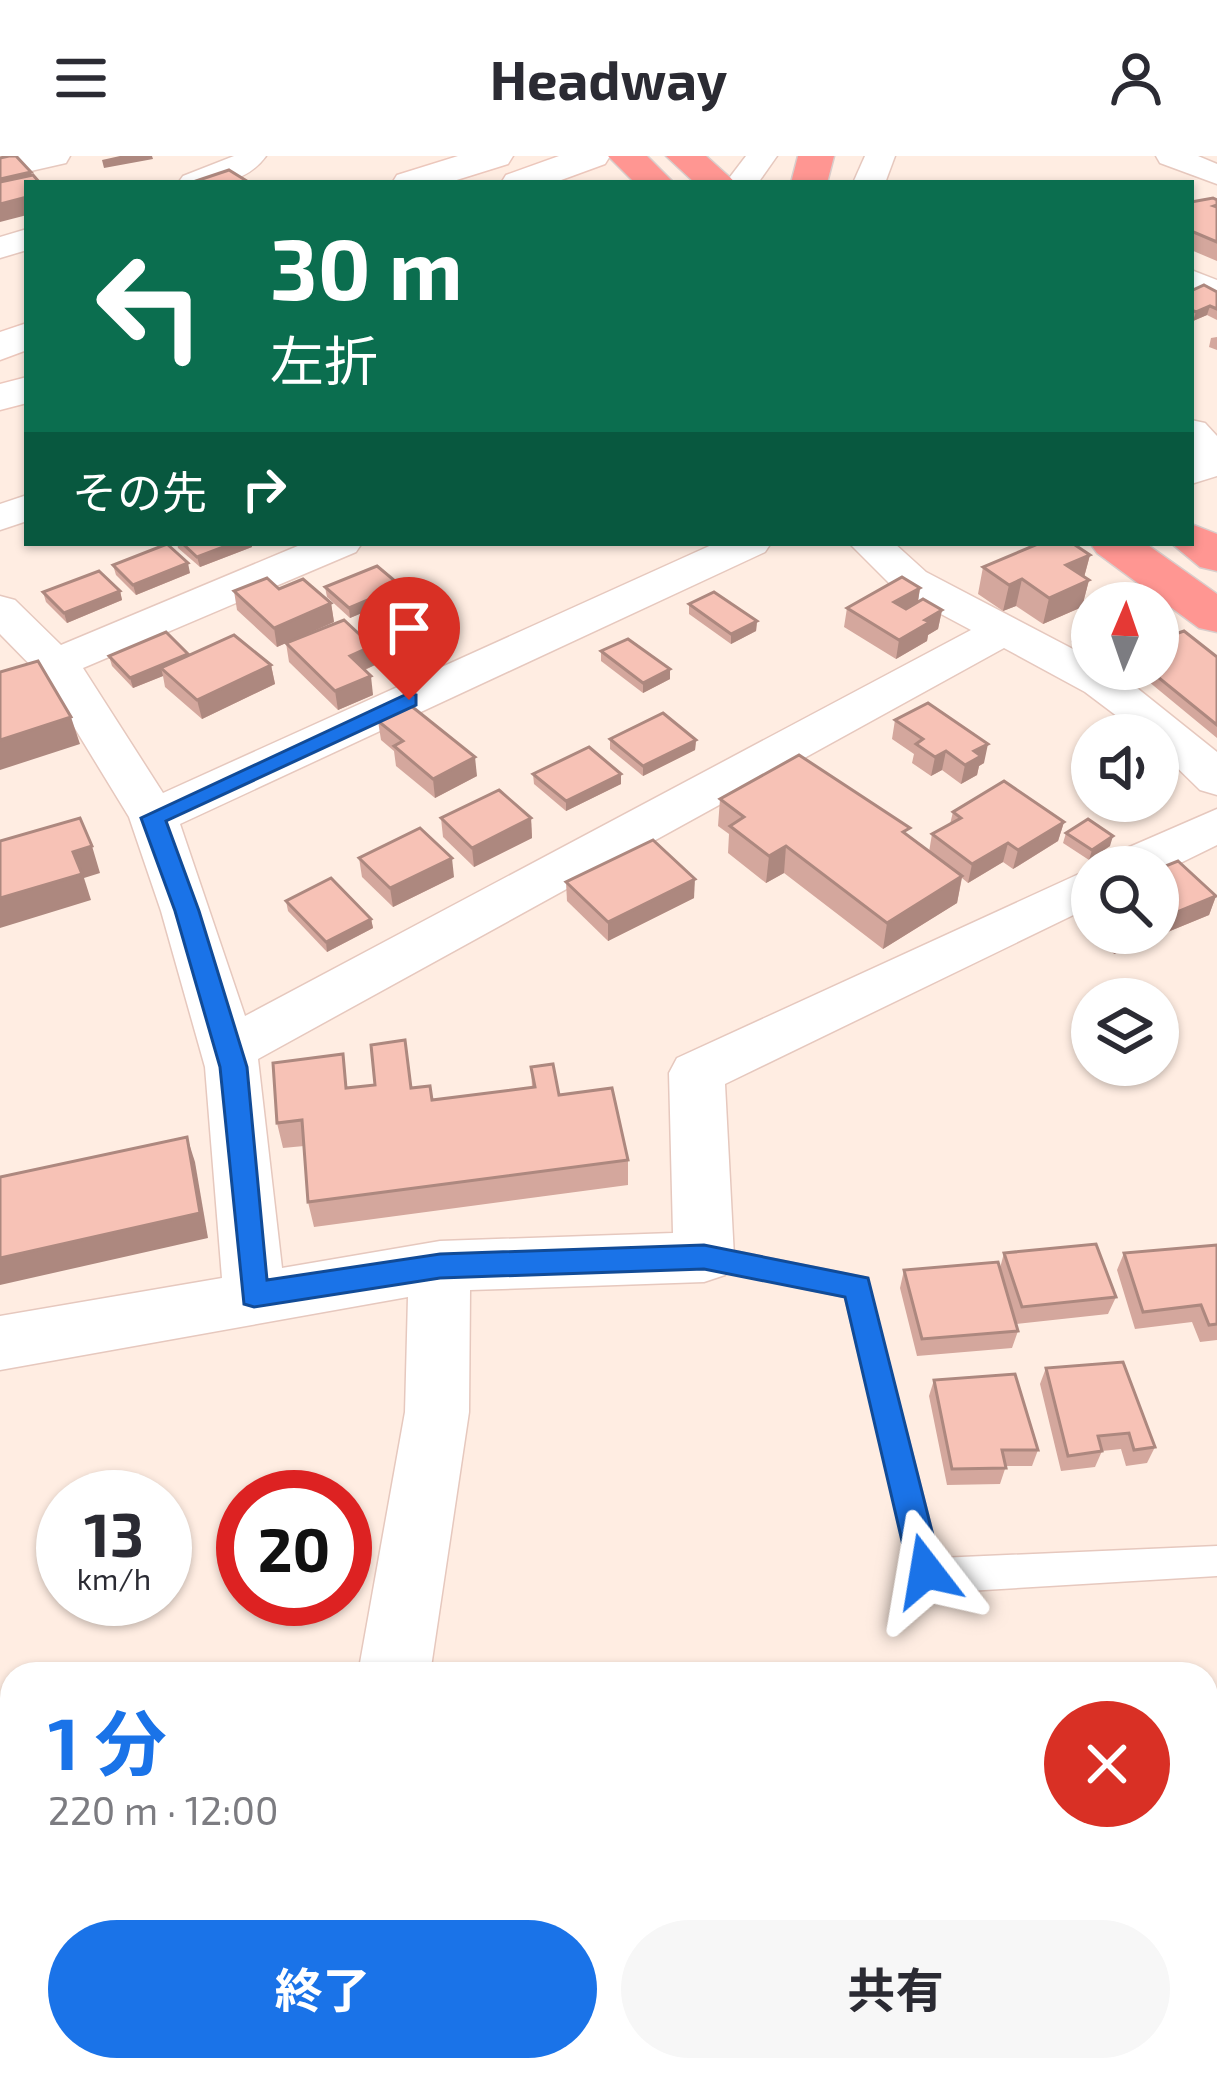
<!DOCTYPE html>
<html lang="ja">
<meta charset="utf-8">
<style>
body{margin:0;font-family:"Exo 2","Noto Sans JP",sans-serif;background:#f7f7f7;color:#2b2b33;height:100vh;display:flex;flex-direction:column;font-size:45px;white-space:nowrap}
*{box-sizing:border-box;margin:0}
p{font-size:39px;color:#7c7c81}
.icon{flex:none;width:66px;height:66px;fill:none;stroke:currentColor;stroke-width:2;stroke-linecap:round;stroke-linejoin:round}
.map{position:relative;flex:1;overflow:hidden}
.sheet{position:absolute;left:0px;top:1506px;width:1218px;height:420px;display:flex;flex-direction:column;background:#fff;border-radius:36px 36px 0 0;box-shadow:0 3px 9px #0004}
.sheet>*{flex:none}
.banner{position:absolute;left:24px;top:24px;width:1170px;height:366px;border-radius:0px;box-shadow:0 3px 9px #0004;background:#0b6e4f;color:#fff;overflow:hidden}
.needle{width:78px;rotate:2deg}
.buttons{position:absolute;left:1071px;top:426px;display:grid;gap:24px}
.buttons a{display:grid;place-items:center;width:108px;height:108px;border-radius:50%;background:#fff;box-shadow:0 3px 9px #0004;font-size:60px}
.speed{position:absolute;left:36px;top:1314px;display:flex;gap:24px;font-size:60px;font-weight:700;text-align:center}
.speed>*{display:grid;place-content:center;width:156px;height:156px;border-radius:50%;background:#fff;box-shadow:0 3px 9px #0004;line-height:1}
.speed small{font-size:30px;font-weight:400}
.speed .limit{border:18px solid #d22;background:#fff;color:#111}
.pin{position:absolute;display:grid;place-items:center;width:102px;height:102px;color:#fff;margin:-123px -51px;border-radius:50% 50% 50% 0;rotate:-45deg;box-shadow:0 0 12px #0007}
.pin .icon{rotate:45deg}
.me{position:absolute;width:132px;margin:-66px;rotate:346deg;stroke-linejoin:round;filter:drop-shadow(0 0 9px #0008)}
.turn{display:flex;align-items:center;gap:42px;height:252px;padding:0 48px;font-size:54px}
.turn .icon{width:156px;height:156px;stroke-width:2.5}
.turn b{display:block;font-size:84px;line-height:102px}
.then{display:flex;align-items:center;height:114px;padding:0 48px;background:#0003;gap:24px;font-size:45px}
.round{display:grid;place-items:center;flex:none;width:126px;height:126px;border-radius:63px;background:#f7f7f7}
.headline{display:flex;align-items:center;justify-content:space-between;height:204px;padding:0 48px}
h1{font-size:72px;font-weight:700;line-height:90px;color:#1a73e8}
.primary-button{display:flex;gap:24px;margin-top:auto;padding:24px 48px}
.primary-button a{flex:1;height:138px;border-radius:72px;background:#1a73e8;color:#fff;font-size:48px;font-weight:700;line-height:138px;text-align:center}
.primary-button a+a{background:#f7f7f7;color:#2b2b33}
header{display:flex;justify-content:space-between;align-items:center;height:156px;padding:0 48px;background:#fff;font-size:54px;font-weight:700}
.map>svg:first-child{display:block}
</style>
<header><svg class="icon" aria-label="menu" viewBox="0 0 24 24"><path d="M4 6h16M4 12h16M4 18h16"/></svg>Headway<svg class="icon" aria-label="person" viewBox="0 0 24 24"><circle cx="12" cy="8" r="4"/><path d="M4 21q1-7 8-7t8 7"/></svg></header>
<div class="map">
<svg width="1217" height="1926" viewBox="0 0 1217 1926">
<rect width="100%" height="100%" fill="#ffede2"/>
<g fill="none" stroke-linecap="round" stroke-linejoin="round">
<defs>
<path id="lane" d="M 704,1089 L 867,1122 L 939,1402 L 1217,1390 L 1217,1420 L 951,1436 L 914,1426 L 845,1141 L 694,1109 L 690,1101 L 694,1093 Z"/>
<g id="street">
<path d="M 16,0 L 70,0 L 66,7 L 0,22 L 0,4 Z"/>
<path d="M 234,0 L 266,0 C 244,30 213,27 178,27 L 183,20 Z"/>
<path d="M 746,0 L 777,0 L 758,27 L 734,27 L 730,21 Z"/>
<path d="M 865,0 L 895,0 L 885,27 L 853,27 Z"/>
<path d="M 1156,0 L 1198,0 L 1217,8 L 1217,28 L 1160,7 Z"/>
<path d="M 27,73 L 27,94 L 0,102 L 0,81 Z"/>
<path d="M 1191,114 L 1217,124 L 1217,147 L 1191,137 Z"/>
<path d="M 1191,264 L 1205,267 L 1217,280 L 1217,320 L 1191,328 Z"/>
<path d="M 27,339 L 27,365 L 0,374 L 0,348 Z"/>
<path d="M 305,387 L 362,387 L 356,396 L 83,512 L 163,637 L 716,387 L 771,387 L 765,396 L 180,668 L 245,860 L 971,474 L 896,434 L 849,387 L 894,387 L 926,416 L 1092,503 L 1092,513 L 1117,516 L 1217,596 L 1217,639 L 1200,634 L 1158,593 L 1158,579 L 1142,579 L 1085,536 L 1004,492 L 258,903 L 282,1112 L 440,1085 L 673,1077 L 669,917 L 677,902 L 1092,712 L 1092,750 L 725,928 L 734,1101 L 725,1119 L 704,1126 L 470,1134 L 469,1256 L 430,1518 L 358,1518 L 405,1256 L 408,1141 L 0,1214 L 0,1160 L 222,1122 L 205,911 L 161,755 L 129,661 L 46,525 L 0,478 L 0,440 L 15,444 L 61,489 Z"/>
<path d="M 1217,653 L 1217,689 L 1158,718 L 1158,711 L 1104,711 L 1111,699 Z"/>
<path d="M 260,1914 L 342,1914 L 339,1926 L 255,1926 Z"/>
</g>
<g id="secondary">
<path d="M 458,0 L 513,0 L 508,8 L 447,27 L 392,27 L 397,19 Z"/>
<path d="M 559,0 L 610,0 L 605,8 L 553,27 L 501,27 L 506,19 Z"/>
<path d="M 27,167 L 27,194 L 0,204 L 0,176 Z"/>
<path d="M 27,221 L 27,247 L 0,254 L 0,228 Z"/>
</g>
<g id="highway">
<path d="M 608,0 L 647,0 L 674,27 L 635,27 Z"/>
<path d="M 666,0 L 706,0 L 736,27 L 695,27 Z"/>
<path d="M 798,0 L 834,0 L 827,27 L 791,27 Z"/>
<path d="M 1191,368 L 1217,378 L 1217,415 L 1200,411 L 1171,387 L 1191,387 Z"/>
<path d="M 1090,387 L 1145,387 L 1217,438 L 1217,476 L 1199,472 L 1097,397 Z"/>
</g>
</defs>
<!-- lane casing -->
<use href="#lane" stroke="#e6c8be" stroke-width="3"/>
<!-- street casing -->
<use href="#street" stroke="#e6c8be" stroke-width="3"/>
<!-- secondary casing -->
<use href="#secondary" stroke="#ecc7bc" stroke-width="3"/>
<!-- highway casing -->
<use href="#highway" stroke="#d9cdcb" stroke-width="3"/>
<!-- lane -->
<use href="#lane" fill="#fff" fill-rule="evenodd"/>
<!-- street -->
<use href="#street" fill="#fff" fill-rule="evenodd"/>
<!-- secondary -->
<use href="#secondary" fill="#fff" fill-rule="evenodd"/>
<!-- highway -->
<use href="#highway" fill="#ff9692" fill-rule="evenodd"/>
</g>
<!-- wall -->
<g fill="#d4a79d">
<path d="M 1217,44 L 1217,105 L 1191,94 L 1191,46 Z"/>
<path d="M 1191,135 L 1217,136 L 1217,164 L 1207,159 L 1193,165 L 1191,164 Z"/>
<path d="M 1217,181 L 1217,194 L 1209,191 L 1211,182 Z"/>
<path d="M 177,387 L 251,387 L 252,391 L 200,411 L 178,392 Z"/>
<path d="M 1090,399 L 1084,421 L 1089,424 L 1082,451 L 1043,468 L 1016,450 L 1003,455 L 978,438 L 983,411 Z"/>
<path d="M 113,409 L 190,417 L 136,439 L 116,419 Z"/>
<path d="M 325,431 L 402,440 L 350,462 L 327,441 Z"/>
<path d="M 920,432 L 918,446 L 942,454 L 938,473 L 928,479 L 927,485 L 896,503 L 844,471 L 847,452 Z"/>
<path d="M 120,435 L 122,444 L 67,467 L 46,446 L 43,436 Z"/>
<path d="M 234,435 L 331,447 L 334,466 L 291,485 L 375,509 L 365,514 L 373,539 L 338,554 L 289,506 L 286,487 L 277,491 L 237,454 Z"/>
<path d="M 689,448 L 757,465 L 756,475 L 731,488 L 689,458 Z"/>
<path d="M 1092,462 L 1092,496 L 1071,486 L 1074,476 Z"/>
<path d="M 601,495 L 670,523 L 643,537 L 601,505 Z"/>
<path d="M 189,499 L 271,509 L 275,528 L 202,563 L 165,531 L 163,520 L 133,532 L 112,510 L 109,500 Z"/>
<path d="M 1217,501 L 1217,582 L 1137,516 L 1129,520 L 1121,513 L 1158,513 Z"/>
<path d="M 895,564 L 984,607 L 979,610 L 977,619 L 961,628 L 942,614 L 931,620 L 912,607 L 914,598 L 892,583 Z"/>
<path d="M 378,565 L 477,620 L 435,642 L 396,610 L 394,595 L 381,584 Z"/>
<path d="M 610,583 L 696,584 L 695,594 L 643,620 L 610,593 Z"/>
<path d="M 533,618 L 621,628 L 566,655 L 534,628 Z"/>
<path d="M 720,643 L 909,681 L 929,696 L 932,678 L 950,668 L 953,656 L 1064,666 L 1058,685 L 1013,713 L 1003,706 L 968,727 L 962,722 L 957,747 L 883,793 L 784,717 L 766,727 L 728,697 L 729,678 L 718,670 Z"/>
<path d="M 441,662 L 531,662 L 532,682 L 474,711 L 443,681 Z"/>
<path d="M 1066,677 L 1110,690 L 1089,704 L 1063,687 Z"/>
<path d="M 359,702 L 454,721 L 393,751 L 362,721 Z"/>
<path d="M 566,726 L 694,742 L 608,785 L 567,745 Z"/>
<path d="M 1092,739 L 1092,776 L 1078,761 L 1084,742 Z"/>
<path d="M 1216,740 L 1209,759 L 1114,798 L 1093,777 L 1158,777 Z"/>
<path d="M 286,745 L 371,763 L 373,772 L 327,796 L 288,755 Z"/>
<path d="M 531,911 L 628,1004 L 628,1029 L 314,1071 L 308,1046 L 304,990 L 283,992 L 277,967 L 349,932 L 411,932 L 432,944 L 532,931 Z"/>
<path d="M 1217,1089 L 1217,1184 L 1200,1186 L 1192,1166 L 1135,1173 L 1117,1114 L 1124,1097 Z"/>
<path d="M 1004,1097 L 1116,1141 L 1108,1158 L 1016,1168 L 1018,1175 L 1012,1192 L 917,1200 L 900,1132 L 904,1114 L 1000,1112 Z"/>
<path d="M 1046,1212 L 1155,1291 L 1147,1307 L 1126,1310 L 1121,1293 L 1102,1295 L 1095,1311 L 1061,1315 L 1040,1228 Z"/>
<path d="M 934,1224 L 1038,1294 L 1032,1310 L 1006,1310 L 1000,1328 L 947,1329 L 929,1240 Z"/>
<path d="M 1206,1699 L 1217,1725 L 1217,1860 L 1208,1867 L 1206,1867 Z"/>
<path d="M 881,1914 L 932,1914 L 934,1926 L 882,1926 Z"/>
</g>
<!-- shaded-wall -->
<g fill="#ad887f">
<path d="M 120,0 L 152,0 L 153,3 L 104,12 L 102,4 Z"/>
<path d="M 31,16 L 34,27 L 0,41 L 0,23 Z"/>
<path d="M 27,41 L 27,59 L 0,66 L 0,48 Z"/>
<path d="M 1210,150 L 1207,159 L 1193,165 L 1196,156 Z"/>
<path d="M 234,387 L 251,387 L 252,391 L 200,411 L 197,401 Z"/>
<path d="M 1090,399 L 1083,425 L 1066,409 Z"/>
<path d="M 188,407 L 190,417 L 136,439 L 133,429 Z"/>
<path d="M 1022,423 L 1016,450 L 1003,455 L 1009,429 Z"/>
<path d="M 1089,424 L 1082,451 L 1043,468 L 1049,442 Z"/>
<path d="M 401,430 L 402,440 L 350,462 L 349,452 Z"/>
<path d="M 920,432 L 917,451 L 891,465 L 894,446 Z"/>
<path d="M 120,435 L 122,444 L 67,467 L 64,457 Z"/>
<path d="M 331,447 L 334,466 L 277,491 L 274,472 Z"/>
<path d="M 942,454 L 938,473 L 928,479 L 927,485 L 896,503 L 899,484 Z"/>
<path d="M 757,465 L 756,475 L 731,488 L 731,478 Z"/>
<path d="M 372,490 L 375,509 L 352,519 L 350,500 Z"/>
<path d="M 188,498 L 161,512 L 163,520 L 133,532 L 130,522 Z"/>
<path d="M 271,509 L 275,528 L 202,563 L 197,544 Z"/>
<path d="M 670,513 L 670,523 L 643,537 L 643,527 Z"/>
<path d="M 371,520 L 373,539 L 338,554 L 335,535 Z"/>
<path d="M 71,561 L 80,588 L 0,614 L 0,584 Z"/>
<path d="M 696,584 L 695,594 L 643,620 L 643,610 Z"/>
<path d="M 988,588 L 984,607 L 979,610 L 977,619 L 961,628 L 965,609 L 974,595 Z"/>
<path d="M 946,595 L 942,614 L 931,620 L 935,601 Z"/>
<path d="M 475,601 L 477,620 L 435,642 L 433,623 Z"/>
<path d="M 621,618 L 621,628 L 566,655 L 566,645 Z"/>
<path d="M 531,662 L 532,682 L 474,711 L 472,692 Z"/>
<path d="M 1064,666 L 1058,685 L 1013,713 L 1018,694 Z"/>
<path d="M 1113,680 L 1110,690 L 1089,704 L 1092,694 Z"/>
<path d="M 1008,687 L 1003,706 L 968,727 L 972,708 Z"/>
<path d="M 92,690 L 100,717 L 84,722 L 91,744 L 0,772 L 0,742 L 73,696 Z"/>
<path d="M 786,690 L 784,717 L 766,727 L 769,700 Z"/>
<path d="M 452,702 L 454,721 L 393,751 L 390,732 Z"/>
<path d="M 962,720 L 957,747 L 883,793 L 887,767 Z"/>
<path d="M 695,723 L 694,742 L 608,785 L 608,766 Z"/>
<path d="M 1216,740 L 1209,759 L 1114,798 L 1120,779 L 1125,777 L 1158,777 L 1158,764 Z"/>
<path d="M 371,763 L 373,772 L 327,796 L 326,786 Z"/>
<path d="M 187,981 L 195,1006 L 208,1082 L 0,1129 L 0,1102 Z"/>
</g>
<!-- building -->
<g fill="#f7c2b6" stroke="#ad887f" stroke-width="3">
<path d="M 9,0 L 16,0 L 31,16 L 0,23 L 0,2 Z"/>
<path d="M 229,14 L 250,27 L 190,27 Z"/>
<path d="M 33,19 L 40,27 L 27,27 L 27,41 L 0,48 L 0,26 Z"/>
<path d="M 1213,42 L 1217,44 L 1217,49 L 1214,50 L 1217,51 L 1217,86 L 1191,75 L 1191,46 Z"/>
<path d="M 1204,129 L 1217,136 L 1217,153 L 1210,150 L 1196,156 L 1191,154 L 1191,135 Z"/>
<path d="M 182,387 L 234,387 L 197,401 Z"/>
<path d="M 1040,387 L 1072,387 L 1090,399 L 1066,409 L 1089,424 L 1049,442 L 1022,423 L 1009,429 L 983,411 Z"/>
<path d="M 167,388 L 188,407 L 133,429 L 113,409 Z"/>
<path d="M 377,410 L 401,430 L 349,452 L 325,431 Z"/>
<path d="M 99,415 L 120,435 L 64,457 L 43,436 Z"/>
<path d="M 902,421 L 920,432 L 894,446 L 906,453 L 923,443 L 942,454 L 925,464 L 930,466 L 899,484 L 847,452 Z"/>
<path d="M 267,422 L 279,433 L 303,423 L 331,447 L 274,472 L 234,435 Z"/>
<path d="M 714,436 L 757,465 L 731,478 L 689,448 Z"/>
<path d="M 1092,462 L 1092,485 L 1074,476 Z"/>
<path d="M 344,464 L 372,490 L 350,500 L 371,520 L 335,535 L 286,487 Z"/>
<path d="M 1184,475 L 1217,501 L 1217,569 L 1148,513 L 1158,513 L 1158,484 Z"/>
<path d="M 166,476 L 188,498 L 130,522 L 109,500 Z"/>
<path d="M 234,479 L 271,509 L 197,544 L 161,512 Z"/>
<path d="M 628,483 L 670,513 L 643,527 L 601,495 Z"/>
<path d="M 38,505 L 71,561 L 0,584 L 0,516 Z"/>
<path d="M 928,547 L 988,588 L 974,595 L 981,600 L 965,609 L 946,595 L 935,601 L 916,588 L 923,583 L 895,564 Z"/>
<path d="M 410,549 L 475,601 L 433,623 L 394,590 L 403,585 L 378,565 Z"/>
<path d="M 663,557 L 696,584 L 643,610 L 610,583 Z"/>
<path d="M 589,591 L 621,618 L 566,645 L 533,618 Z"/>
<path d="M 799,599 L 910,672 L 903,676 L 962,720 L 887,767 L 786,690 L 769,700 L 730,670 L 744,661 L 720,643 Z"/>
<path d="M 1004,625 L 1064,666 L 1018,694 L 1008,687 L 972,708 L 932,678 L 961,662 L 953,656 Z"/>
<path d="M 499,634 L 531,662 L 472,692 L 441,662 Z"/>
<path d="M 80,662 L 92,690 L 73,696 L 82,718 L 0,742 L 0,685 Z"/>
<path d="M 1088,663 L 1113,680 L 1092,694 L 1066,677 Z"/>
<path d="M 420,672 L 452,702 L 390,732 L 359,702 Z"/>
<path d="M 653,684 L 695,723 L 608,766 L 566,726 Z"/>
<path d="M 1178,705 L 1216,740 L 1158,764 L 1158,713 Z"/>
<path d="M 331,722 L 371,763 L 326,786 L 286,745 Z"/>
<path d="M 1092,739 L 1092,751 L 1084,742 Z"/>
<path d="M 405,884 L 411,932 L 430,930 L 432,944 L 535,931 L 531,911 L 553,908 L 559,939 L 612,932 L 628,1004 L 308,1046 L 302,964 L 277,967 L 273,907 L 343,898 L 346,932 L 375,929 L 371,889 Z"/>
<path d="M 187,981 L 200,1057 L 0,1102 L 0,1021 Z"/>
<path d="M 1096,1088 L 1116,1141 L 1022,1151 L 1004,1097 Z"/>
<path d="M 1217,1089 L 1217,1168 L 1209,1169 L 1201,1149 L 1143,1156 L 1124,1097 Z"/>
<path d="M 998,1106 L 1018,1175 L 922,1183 L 904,1114 Z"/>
<path d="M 1123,1206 L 1155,1291 L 1134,1294 L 1129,1277 L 1098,1280 L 1102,1295 L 1068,1300 L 1046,1212 Z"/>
<path d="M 1015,1218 L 1038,1294 L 1002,1294 L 1006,1312 L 952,1313 L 934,1224 Z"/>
<path d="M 1206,1699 L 1212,1699 L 1217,1725 L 1217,1858 L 1206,1858 Z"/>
<path d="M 887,1914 L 932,1914 L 934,1926 L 888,1926 Z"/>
</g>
<!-- route -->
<path fill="#1a73e8" stroke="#114b97" stroke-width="3" d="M 409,537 L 416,539 L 416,549 L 166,665 L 199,755 L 247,911 L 267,1124 L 440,1098 L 704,1089 L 868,1122 L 942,1415 L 938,1426 L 926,1430 L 914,1426 L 909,1415 L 845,1141 L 704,1113 L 440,1122 L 254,1151 L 244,1148 L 220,911 L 175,755 L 141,662 Z"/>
</svg>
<div class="buttons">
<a><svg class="needle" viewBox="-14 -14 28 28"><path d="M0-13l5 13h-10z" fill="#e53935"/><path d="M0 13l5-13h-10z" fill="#7c7c81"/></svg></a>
<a><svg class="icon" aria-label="sound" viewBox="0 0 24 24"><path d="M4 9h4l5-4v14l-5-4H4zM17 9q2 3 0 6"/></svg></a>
<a><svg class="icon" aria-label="search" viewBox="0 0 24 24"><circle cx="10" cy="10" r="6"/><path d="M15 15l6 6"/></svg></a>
<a><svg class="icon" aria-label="layers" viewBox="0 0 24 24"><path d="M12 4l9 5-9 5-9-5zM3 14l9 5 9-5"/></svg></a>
</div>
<div class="speed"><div>13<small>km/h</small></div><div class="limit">20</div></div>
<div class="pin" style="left:409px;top:544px;background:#d93025"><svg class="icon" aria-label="arrive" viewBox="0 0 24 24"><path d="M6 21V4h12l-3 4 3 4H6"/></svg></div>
<svg class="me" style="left:926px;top:1415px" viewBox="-20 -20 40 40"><path d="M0-17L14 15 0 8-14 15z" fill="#1a73e8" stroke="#fff" stroke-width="4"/></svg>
<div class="banner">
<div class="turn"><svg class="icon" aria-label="left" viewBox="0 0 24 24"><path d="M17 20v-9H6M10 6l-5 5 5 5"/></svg><div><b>30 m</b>左折</div></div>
<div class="then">その先<svg class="icon" aria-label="right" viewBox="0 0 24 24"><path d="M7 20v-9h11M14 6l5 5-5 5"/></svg></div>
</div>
<section class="sheet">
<div class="headline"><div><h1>1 分</h1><p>220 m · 12:00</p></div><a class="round" style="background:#d93025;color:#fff"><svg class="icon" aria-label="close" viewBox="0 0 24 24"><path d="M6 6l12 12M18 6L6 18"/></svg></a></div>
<div class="primary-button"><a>終了</a><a>共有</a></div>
</section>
</div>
